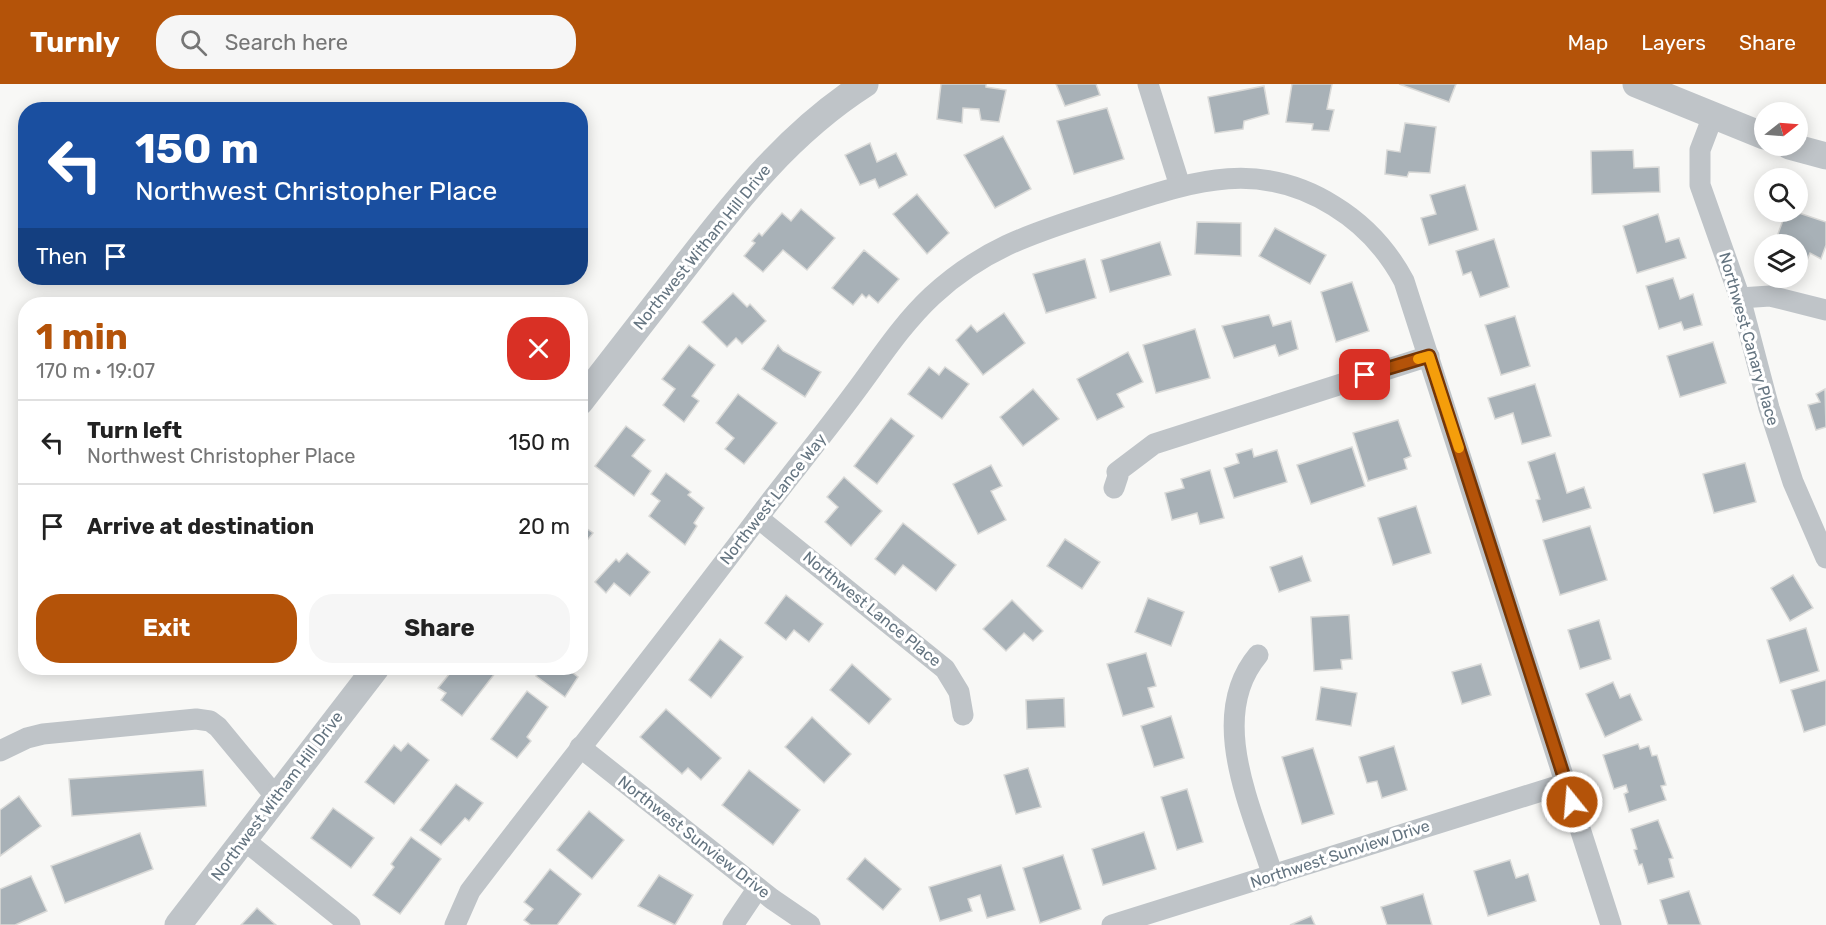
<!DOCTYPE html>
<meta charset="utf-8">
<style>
body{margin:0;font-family:Rubik,sans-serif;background:#f6f6f6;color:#222;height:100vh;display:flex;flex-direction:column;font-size:22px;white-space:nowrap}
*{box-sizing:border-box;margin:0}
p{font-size:20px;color:#767676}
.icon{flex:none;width:33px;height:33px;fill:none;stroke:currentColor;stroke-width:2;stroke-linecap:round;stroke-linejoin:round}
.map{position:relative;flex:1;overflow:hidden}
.drawer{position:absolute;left:18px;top:213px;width:570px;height:378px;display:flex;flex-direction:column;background:#fff;border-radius:24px;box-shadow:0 3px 15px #0003}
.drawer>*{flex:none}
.hud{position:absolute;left:18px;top:18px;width:570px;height:183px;border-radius:24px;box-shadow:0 3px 15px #0003;background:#1a4fa0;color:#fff;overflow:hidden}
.needle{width:39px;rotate:73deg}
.fabs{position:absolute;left:1754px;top:18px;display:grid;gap:12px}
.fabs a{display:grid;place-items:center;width:54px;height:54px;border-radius:50%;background:#fff;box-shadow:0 3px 15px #0003;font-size:30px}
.pin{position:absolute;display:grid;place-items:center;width:51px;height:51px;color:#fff;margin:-26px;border-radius:12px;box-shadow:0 3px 9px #0006}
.me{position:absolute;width:66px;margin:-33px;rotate:343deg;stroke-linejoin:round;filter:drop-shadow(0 0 4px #0008)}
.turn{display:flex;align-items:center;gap:21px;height:126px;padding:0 18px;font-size:27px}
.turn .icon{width:78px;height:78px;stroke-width:2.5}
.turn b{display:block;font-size:42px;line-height:51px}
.then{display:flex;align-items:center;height:57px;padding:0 18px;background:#0003;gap:12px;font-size:22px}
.round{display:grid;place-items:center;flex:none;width:63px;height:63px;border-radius:24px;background:#f6f6f6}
.overview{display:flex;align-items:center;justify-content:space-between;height:102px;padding:0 18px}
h1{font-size:36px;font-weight:700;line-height:45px;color:#b45309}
.action{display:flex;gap:12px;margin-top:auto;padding:12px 18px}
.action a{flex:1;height:69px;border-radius:24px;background:#b45309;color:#fff;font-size:24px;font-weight:700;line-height:69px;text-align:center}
.action a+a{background:#f6f6f6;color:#222}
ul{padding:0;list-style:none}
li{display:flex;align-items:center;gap:18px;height:84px;padding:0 18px;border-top:2px solid #e0e0e0}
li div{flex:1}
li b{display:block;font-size:22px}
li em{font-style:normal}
header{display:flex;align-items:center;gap:36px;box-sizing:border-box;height:84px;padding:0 30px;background:#b45309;color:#fff}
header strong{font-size:28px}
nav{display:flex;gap:33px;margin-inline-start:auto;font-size:21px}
.search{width:420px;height:54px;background:#f6f6f6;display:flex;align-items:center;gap:15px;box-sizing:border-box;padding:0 21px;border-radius:24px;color:#767676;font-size:22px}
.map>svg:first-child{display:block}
</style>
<header>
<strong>Turnly</strong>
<div class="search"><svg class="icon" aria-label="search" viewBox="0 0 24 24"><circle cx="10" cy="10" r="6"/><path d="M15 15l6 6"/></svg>Search here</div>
<nav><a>Map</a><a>Layers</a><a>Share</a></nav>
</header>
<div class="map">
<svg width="1826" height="841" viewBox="0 0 1826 841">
<rect width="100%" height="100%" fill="#f8f8f6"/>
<!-- building -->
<g fill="#a8b1b7" stroke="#dadad8" stroke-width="1.5">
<path d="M 941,0 L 986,0 L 986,3 L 1006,6 L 999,38 L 981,36 L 979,25 L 963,24 L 962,39 L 937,35 Z"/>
<path d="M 1056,0 L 1096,0 L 1100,11 L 1065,22 Z"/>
<path d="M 1292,0 L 1332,0 L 1327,25 L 1334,26 L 1329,47 L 1312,46 L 1313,40 L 1286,38 Z"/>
<path d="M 1399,0 L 1456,0 L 1449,18 Z"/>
<path d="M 1264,2 L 1269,30 L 1244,37 L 1243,45 L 1215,49 L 1208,13 Z"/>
<path d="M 1107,24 L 1124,75 L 1074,90 L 1057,37 Z"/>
<path d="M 1405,39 L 1436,43 L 1430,89 L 1409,88 L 1407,93 L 1385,90 L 1387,66 L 1400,68 Z"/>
<path d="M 1003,52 L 1031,105 L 995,124 L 964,71 Z"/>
<path d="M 870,59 L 877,78 L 896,69 L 907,91 L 879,104 L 875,95 L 860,101 L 845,71 Z"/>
<path d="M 1633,66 L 1634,84 L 1659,83 L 1660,108 L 1592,110 L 1591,67 Z"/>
<path d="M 1465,101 L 1478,146 L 1429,161 L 1421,134 L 1436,130 L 1430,111 Z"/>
<path d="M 917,110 L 949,149 L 927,170 L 893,130 Z"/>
<path d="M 801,125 L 835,154 L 807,186 L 783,166 L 763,188 L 744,172 L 755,159 L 752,157 L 759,149 L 762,152 L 782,129 L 791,137 Z"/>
<path d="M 1786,128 L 1796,128 L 1826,138 L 1826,161 L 1821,175 L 1810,169 L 1805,181 L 1797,178 L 1797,160 L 1775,158 Z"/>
<path d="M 1658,130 L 1666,158 L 1679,154 L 1686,174 L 1637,189 L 1623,142 Z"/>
<path d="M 1197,138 L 1241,139 L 1241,172 L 1195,170 Z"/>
<path d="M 1275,144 L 1326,171 L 1310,200 L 1259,172 Z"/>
<path d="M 1494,155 L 1509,203 L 1480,213 L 1471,188 L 1463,191 L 1456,167 Z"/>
<path d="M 1160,158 L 1171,191 L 1110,208 L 1101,176 Z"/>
<path d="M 864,166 L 899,195 L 878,219 L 869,211 L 866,214 L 862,210 L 853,221 L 832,204 Z"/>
<path d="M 1085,175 L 1096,214 L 1046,229 L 1033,190 Z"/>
<path d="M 1673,194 L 1680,215 L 1693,210 L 1702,241 L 1684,246 L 1681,238 L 1659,245 L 1646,202 Z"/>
<path d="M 1352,198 L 1369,247 L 1336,258 L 1321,208 Z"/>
<path d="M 733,209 L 747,223 L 750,220 L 766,237 L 742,260 L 736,254 L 727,263 L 702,238 Z"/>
<path d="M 1004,229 L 1025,259 L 983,291 L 956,256 L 971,241 L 977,248 Z"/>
<path d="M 1269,231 L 1273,242 L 1291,237 L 1298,265 L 1279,272 L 1275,261 L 1234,274 L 1222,242 Z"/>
<path d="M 1515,232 L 1530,282 L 1501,291 L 1485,241 Z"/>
<path d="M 1195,245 L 1210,294 L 1156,309 L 1143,261 Z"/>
<path d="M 1713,258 L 1726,299 L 1680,313 L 1667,272 Z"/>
<path d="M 689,261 L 715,281 L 692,312 L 699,317 L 684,338 L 663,321 L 675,305 L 662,295 Z"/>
<path d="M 778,261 L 783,267 L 821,288 L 805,313 L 762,285 Z"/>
<path d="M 1128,268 L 1143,298 L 1117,310 L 1124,323 L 1097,336 L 1077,295 Z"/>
<path d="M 929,283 L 939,291 L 945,283 L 969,300 L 942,335 L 908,310 Z"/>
<path d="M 1535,300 L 1551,352 L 1522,360 L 1513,329 L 1495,335 L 1488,314 Z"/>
<path d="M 1033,305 L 1059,335 L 1023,362 L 1000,333 Z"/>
<path d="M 1825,305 L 1826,343 L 1816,346 L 1808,321 L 1820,318 L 1816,310 Z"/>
<path d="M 738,310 L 777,339 L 744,380 L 725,365 L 734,354 L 716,339 Z"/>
<path d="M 891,334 L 914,352 L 877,400 L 854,382 Z"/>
<path d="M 1398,336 L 1411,372 L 1404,375 L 1407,385 L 1368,397 L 1353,349 Z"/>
<path d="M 626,342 L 645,356 L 632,372 L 651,387 L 634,412 L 595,382 Z"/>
<path d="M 1352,363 L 1365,402 L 1311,420 L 1297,381 Z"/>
<path d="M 1252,365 L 1254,373 L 1277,366 L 1287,398 L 1234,414 L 1224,384 L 1239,379 L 1236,370 Z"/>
<path d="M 1555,369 L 1567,409 L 1584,403 L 1591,424 L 1543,438 L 1536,416 L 1540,415 L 1528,378 Z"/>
<path d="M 1745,379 L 1756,418 L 1714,429 L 1703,390 Z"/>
<path d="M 991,381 L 1002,402 L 991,407 L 1006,436 L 978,450 L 953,400 Z"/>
<path d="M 1210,386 L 1224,434 L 1200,440 L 1197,429 L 1172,436 L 1165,409 L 1184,404 L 1181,395 Z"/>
<path d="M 666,389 L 691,408 L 688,411 L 704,424 L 694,439 L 697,442 L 685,461 L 649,432 L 660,417 L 651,410 Z"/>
<path d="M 844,393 L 882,427 L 851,462 L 825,438 L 838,423 L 827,413 Z"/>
<path d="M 1416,422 L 1431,469 L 1393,481 L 1378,434 Z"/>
<path d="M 903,439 L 956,481 L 936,507 L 903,481 L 895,491 L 875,475 Z"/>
<path d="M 580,440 L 593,449 L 580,465 Z"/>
<path d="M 1590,442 L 1607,496 L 1560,511 L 1543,456 Z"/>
<path d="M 1065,455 L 1100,478 L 1082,505 L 1047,482 Z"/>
<path d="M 627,469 L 650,488 L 630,512 L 614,499 L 606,509 L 595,498 L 616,475 L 619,478 Z"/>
<path d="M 1302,472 L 1311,497 L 1279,508 L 1270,483 Z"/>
<path d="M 1793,491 L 1813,524 L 1790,537 L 1771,504 Z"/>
<path d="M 786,511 L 823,540 L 809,558 L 794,546 L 786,556 L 765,539 Z"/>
<path d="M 1148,514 L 1184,528 L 1171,562 L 1135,548 Z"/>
<path d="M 1012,516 L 1043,547 L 1033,557 L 1024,549 L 1006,567 L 983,545 Z"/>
<path d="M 1349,531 L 1352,575 L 1341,576 L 1342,585 L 1314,587 L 1311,533 Z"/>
<path d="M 1599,536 L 1611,575 L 1580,585 L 1568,546 Z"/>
<path d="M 1806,544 L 1819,587 L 1780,599 L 1767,556 Z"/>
<path d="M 720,555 L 743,573 L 711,614 L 689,596 Z"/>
<path d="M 1146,569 L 1156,602 L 1148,604 L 1154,623 L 1123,632 L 1107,580 Z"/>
<path d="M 852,580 L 891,615 L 869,640 L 830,606 Z"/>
<path d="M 1481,580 L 1491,611 L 1462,620 L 1452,588 Z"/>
<path d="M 454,584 L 490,584 L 496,588 L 462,632 L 441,616 L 446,609 L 438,604 Z"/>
<path d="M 538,584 L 566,584 L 578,593 L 565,613 L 536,592 L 541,585 Z"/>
<path d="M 1826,596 L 1826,641 L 1804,648 L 1791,606 Z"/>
<path d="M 1613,598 L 1620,614 L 1630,610 L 1642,636 L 1605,653 L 1586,610 Z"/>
<path d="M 1321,603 L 1357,609 L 1351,642 L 1316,636 Z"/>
<path d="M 527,607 L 548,623 L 527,653 L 531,657 L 517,674 L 491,655 Z"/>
<path d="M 1064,614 L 1065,643 L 1027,645 L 1026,616 Z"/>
<path d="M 666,625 L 721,674 L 701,696 L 688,684 L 682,690 L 640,653 Z"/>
<path d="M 1171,632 L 1184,674 L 1154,683 L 1141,642 Z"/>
<path d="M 812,633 L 851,670 L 824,699 L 785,663 Z"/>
<path d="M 408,659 L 429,676 L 394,720 L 365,698 L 394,661 L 401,667 Z"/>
<path d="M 1638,660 L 1640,665 L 1649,662 L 1652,672 L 1657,671 L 1666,701 L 1661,702 L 1666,716 L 1629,728 L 1624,710 L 1628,708 L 1626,701 L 1614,705 L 1603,671 Z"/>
<path d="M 1394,662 L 1407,706 L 1382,714 L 1377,697 L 1367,699 L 1359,673 Z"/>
<path d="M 1313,664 L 1334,730 L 1302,740 L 1282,673 Z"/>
<path d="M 1028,684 L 1041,723 L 1016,730 L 1004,691 Z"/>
<path d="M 203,686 L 206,722 L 72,732 L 69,695 Z"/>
<path d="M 749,686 L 800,726 L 773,761 L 722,721 Z"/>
<path d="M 456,700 L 483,719 L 469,737 L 465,734 L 441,761 L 420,746 Z"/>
<path d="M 1187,705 L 1203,758 L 1177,766 L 1161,713 Z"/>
<path d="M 19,712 L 41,742 L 0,772 L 0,726 Z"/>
<path d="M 333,724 L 374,754 L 351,784 L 311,754 Z"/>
<path d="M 589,727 L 624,756 L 592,795 L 557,766 Z"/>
<path d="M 1658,736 L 1673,774 L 1669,775 L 1674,793 L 1648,800 L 1642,780 L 1639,781 L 1634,766 L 1637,765 L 1631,745 Z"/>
<path d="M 1144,748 L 1156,785 L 1103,801 L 1092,765 Z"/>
<path d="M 140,749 L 153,785 L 65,819 L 51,782 Z"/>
<path d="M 411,753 L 441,775 L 400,830 L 373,811 L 394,783 L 391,780 Z"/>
<path d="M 1063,771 L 1081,825 L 1040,839 L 1023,784 Z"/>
<path d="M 865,774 L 901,805 L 883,826 L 847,795 Z"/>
<path d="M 1510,776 L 1516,794 L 1528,790 L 1536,817 L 1488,832 L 1474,787 Z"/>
<path d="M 1001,781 L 1015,826 L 987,834 L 980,811 L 968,815 L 972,827 L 940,837 L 929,803 Z"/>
<path d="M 550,785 L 581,810 L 557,841 L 531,841 L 524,836 L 533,825 L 524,818 Z"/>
<path d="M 659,791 L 693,811 L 675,841 L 638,822 Z"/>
<path d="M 31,792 L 47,827 L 15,841 L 0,841 L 0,805 Z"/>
<path d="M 1689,807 L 1701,841 L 1668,841 L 1660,816 Z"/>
<path d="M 1423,810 L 1432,841 L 1387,841 L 1381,823 Z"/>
<path d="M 257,824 L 276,841 L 241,841 Z"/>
<path d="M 1311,832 L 1315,841 L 1290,841 Z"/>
</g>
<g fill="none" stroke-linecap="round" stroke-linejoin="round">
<!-- minor -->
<g stroke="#bfc4c8" stroke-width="21">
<path d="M 1148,0 L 1180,102"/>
<path d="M 1713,32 L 1700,66 L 1700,101 L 1740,214 L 1769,324 L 1793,398 L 1826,474"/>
<path d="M 1740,214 L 1770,212 L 1826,226"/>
<path d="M 1114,404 L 1118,392 L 1117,388 L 1154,360 L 1429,272"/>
<path d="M 758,434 L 945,585 L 959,608 L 963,631"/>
<path d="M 1258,571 C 1206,633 1252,725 1273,792"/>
<path d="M 580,663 L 772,815 L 810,841"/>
<path d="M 0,667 L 27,654 L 43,650 L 196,635 L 210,637 L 218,643 L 276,713"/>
<path d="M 244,756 L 350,841"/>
<path d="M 455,841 L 470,807 C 566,681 665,558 760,431 C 791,390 824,350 855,308 C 879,276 902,240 932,212 C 986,162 1037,148 1104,126 C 1186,100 1255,72 1334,122 C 1365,141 1387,165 1404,197 L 1611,841"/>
<path d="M 733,841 L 758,804"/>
<path d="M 1112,841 L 1567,699"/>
</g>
<!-- tertiary -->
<g stroke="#bfc4c8" stroke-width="27">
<path d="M 1636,0 L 1764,52"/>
<path d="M 1789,62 L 1826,72"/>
<path d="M 580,318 C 615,273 649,229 684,184 C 738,114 790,48 865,0"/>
<path d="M 178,841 L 376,584"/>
</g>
</g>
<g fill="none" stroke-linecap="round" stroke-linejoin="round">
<defs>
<path id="route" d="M 1365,291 L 1429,272 L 1572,718"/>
</defs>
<!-- route casing -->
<use href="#route" stroke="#753606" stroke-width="15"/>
<!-- route -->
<use href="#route" stroke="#b45309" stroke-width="10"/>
<!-- slow -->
<path stroke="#f59e0b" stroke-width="10" d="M 1418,275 L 1429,272 L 1459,364"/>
</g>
<g text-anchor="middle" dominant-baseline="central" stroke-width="6" stroke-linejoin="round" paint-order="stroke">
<!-- street labels -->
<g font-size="16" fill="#647480" stroke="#fff">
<text transform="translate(702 163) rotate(-51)">Northwest Witham Hill Drive</text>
<text transform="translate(1749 255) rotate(74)">Northwest Canary Place</text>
<text transform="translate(773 415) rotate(-52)">Northwest Lance Way</text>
<text transform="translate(872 525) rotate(39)">Northwest Lance Place</text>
<text transform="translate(277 712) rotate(-53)">Northwest Witham Hill Drive</text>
<text transform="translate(694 753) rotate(38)">Northwest Sunview Drive</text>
<text transform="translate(1340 770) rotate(-18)">Northwest Sunview Drive</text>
</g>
</g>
</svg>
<div class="fabs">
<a><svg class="needle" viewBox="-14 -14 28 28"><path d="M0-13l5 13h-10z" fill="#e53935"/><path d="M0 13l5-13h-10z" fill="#767676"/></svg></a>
<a><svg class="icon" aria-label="search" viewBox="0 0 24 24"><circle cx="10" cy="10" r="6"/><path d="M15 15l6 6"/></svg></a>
<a><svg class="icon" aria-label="layers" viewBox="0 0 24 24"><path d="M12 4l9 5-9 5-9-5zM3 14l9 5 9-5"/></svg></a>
</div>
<div class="pin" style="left:1365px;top:291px;background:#d93025"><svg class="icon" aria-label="arrive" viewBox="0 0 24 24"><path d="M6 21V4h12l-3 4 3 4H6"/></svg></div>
<svg class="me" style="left:1572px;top:718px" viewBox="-20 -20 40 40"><circle r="17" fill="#b45309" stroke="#fff" stroke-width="3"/><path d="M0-11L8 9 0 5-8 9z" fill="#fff"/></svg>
<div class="hud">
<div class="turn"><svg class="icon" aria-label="left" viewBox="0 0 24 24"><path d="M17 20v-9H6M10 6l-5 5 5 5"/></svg><div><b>150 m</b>Northwest Christopher Place</div></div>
<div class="then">Then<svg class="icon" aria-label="arrive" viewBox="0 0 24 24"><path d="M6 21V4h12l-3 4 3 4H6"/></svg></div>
</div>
<section class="drawer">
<div class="overview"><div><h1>1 min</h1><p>170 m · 19:07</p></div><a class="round" style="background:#d93025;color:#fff"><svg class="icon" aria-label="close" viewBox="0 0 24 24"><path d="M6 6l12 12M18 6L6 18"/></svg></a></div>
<ul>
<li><svg class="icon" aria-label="left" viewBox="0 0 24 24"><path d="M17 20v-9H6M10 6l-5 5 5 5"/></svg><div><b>Turn left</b><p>Northwest Christopher Place</p></div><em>150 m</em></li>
<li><svg class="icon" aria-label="arrive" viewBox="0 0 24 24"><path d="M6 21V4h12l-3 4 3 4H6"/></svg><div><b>Arrive at destination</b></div><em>20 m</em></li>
</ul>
<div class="action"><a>Exit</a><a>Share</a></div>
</section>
</div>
